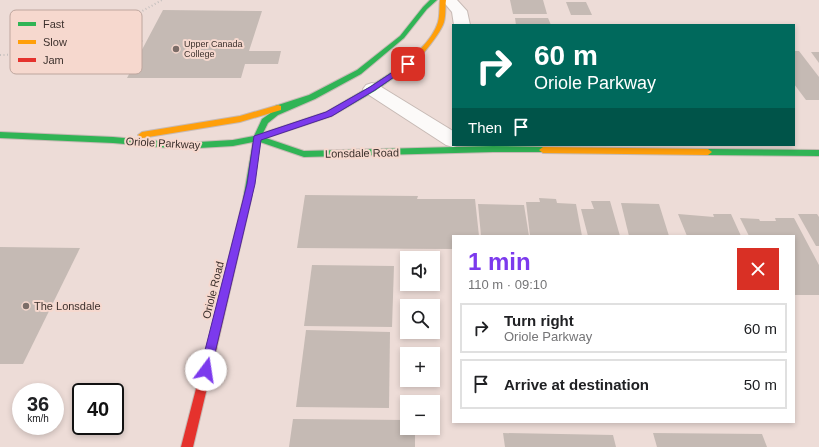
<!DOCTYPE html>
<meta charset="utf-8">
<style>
body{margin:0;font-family:Arial,sans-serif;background:#f6f6f6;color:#202124;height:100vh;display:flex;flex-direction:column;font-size:15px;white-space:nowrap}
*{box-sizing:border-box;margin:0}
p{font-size:13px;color:#757577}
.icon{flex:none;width:22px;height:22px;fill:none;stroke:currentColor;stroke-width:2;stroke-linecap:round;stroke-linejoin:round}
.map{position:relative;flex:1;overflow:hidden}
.panel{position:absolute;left:452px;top:235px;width:343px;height:188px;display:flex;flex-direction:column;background:#fff;border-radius:0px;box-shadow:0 2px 6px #0003}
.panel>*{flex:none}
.guide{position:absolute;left:452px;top:24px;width:343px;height:122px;border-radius:0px;box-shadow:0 2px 6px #0003;background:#00695c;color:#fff;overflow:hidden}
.tools{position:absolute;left:400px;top:251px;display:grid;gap:8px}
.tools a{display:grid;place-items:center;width:40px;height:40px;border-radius:0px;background:#fff;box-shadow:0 2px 6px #0003;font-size:20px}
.speed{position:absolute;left:12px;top:383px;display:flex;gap:8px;font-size:20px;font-weight:700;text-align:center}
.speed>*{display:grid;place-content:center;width:52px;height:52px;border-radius:50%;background:#fff;box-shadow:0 2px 6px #0003;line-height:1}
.speed small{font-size:10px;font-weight:400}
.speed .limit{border:2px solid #111;border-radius:6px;background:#fff;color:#111}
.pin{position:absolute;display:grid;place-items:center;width:34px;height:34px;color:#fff;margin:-17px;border-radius:8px;box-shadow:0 2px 6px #0006}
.me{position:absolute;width:44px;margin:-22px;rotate:14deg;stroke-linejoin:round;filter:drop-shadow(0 0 3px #0008)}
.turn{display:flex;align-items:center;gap:14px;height:84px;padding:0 16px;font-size:18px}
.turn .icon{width:52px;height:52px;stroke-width:2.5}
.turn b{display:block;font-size:28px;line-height:34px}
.then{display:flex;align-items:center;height:38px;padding:0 16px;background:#0003;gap:8px;font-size:15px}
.round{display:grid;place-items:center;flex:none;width:42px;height:42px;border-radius:0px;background:#f6f6f6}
.overview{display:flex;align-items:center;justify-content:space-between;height:68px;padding:0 16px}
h1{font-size:24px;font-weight:600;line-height:30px;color:#7c3aed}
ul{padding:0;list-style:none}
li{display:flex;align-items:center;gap:12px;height:50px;margin:0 8px 6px;padding:0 8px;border:2px solid #e0e0e0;border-radius:0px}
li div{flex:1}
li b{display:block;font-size:15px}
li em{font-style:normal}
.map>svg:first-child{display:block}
</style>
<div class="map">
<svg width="819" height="447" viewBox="0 0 819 447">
<rect width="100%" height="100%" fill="#eddcd7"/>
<!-- building -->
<g fill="#c5bab4">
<path d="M 510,0 L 543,0 L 547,14 L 513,14 Z"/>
<path d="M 566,2 L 586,2 L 592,15 L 571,15 Z"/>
<path d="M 163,10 L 262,11 L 249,51 L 281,51 L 278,64 L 245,64 L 241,78 L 127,78 Z"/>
<path d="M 515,18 L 548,18 L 551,25 L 516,25 Z"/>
<path d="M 794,51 L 799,51 L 819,77 L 819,100 L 806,100 L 794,84 Z"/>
<path d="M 811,52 L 819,52 L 819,63 Z"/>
<path d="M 305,195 L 418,196 L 417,199 L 475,199 L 479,236 L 453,236 L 453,249 L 297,248 Z"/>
<path d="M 539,198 L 556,199 L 557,203 L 576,204 L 582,236 L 530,236 L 526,202 L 540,202 Z"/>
<path d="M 591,201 L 610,201 L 620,236 L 588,236 L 581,209 L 594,209 Z"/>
<path d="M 621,203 L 659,204 L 669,236 L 629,236 Z"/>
<path d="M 478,204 L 524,205 L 529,236 L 481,236 Z"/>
<path d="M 678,214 L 714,217 L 713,214 L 731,214 L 741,236 L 687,236 Z"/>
<path d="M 798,214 L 817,214 L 819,217 L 819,246 L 816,246 Z"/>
<path d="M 740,218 L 759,219 L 760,221 L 776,221 L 775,218 L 794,218 L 819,265 L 819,295 L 794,295 L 794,236 L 749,236 Z"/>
<path d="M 0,247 L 80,248 L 23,364 L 0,364 Z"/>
<path d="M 312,265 L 394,266 L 392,327 L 304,326 Z"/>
<path d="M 306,330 L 390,332 L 389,408 L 296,407 Z"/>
<path d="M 293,419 L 407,420 L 407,428 L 415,428 L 415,447 L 289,447 Z"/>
<path d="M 503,433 L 613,435 L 616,447 L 505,447 Z"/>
<path d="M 653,433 L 762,434 L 767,447 L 657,447 Z"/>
</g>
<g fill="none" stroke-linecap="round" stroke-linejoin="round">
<defs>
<g id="street">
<path d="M 442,0 L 457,0 L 467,11 L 470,25 L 454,25 L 452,12 Z"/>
<path d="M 372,83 L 378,85 L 453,131 L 453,145 L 460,145 L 453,147 L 446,145 L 366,93 L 363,89 L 366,85 Z"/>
</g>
<g id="fast">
<path d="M 430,0 L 437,0 L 427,9 L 404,38 L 361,74 L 315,99 L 278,115 L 268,123 L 263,133 L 326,112 L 369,87 L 395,70 L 399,70 L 399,74 L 375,91 L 332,116 L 266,138 L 304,151 L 493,146 L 543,147 L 546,148 L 547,150 L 546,152 L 493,152 L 304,157 L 260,142 L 251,200 L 250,202 L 244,202 L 243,200 L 253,142 L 233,146 L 182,149 L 113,143 L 0,138 L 0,132 L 113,137 L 182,143 L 233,140 L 254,136 L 262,119 L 275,110 L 275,106 L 309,95 L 357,70 L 400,36 L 423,7 Z"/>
<path d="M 708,149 L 819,150 L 819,156 L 708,155 L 704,152 Z"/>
</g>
<g id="slow">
<path d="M 440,0 L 446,0 C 445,7 446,15 444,22 C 441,34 408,76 395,74 L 395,70 C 411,58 432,42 438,22 C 440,15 439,7 440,0 Z"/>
<path d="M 278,105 L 281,106 L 281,110 L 240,122 L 142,138 L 138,135 L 142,132 L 240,116 Z"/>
<path d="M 543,147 L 708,149 L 712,152 L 708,155 L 543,153 L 539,150 Z"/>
<path d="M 247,196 L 250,198 L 251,200 L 217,346 L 216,350 L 212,351 L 208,350 L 207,346 L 243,200 L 244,198 Z"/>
</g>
<path id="jam" d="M 212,341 L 216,342 L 217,346 L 193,447 L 181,447 L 207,346 L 208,342 Z"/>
</defs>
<!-- street casing -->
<use href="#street" stroke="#c7bab5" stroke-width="2"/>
<!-- fast casing -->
<use href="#fast" stroke="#c7bab5" stroke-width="2"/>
<!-- slow casing -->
<use href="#slow" stroke="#c7bab5" stroke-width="2"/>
<!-- jam casing -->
<use href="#jam" stroke="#c7bab5" stroke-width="2"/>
<!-- path -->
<g stroke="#c5c0be" stroke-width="2" stroke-dasharray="1 2.5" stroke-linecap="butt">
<path d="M 110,40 L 143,41"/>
<path d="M 0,55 L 83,53 L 99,48 L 109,40 L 128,19 L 162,0"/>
</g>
<!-- street -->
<use href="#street" fill="#fcfaf9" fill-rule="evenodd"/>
<!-- fast -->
<use href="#fast" fill="#30b455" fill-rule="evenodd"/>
<!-- slow -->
<use href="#slow" fill="#ff9f0a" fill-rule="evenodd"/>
<!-- jam -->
<use href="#jam" fill="#e5322d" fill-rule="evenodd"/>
</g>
<!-- route -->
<path fill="#7c3aed" stroke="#51269a" d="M 408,62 L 411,64 L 410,66 L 375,90 L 332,116 L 261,140 L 255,184 L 211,370 L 210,374 L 206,375 L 202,374 L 200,370 L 247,184 L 254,136 L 326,112 L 370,87 Z"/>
<!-- markers -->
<g fill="#7b6d68" stroke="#f6d8ce" stroke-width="1.5">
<circle cx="176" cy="49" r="4"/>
<circle cx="26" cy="306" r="4"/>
</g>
<g text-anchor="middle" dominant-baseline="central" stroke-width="4" stroke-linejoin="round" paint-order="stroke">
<!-- far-poi labels -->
<g font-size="9" fill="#3d312d" stroke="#f6d8ce" text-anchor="start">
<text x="184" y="44">Upper Canada<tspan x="184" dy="10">College</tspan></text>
</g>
<!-- street labels -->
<g font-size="11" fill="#3d312d" stroke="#f6d8ce">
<text transform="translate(163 143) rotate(3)">Oriole Parkway</text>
<text transform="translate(362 153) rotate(-1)">Lonsdale Road</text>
<text transform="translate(213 290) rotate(-76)">Oriole Road</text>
</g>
<!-- poi labels -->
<g font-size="11" fill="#3d312d" stroke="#f6d8ce" text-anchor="start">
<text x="34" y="306">The Lonsdale</text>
</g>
</g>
<!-- legend -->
<rect x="10" y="10" width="132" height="64" rx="6" fill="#f6d8ce" stroke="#bea69e" stroke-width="1"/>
<rect x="18" y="22" width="18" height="4" fill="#30b455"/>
<rect x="18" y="40" width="18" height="4" fill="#ff9f0a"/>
<rect x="18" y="58" width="18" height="4" fill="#e5322d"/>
<g font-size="11" fill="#3d312d">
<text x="43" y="28">Fast</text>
<text x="43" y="46">Slow</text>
<text x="43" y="64">Jam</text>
</g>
</svg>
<div class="tools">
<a><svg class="icon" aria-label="sound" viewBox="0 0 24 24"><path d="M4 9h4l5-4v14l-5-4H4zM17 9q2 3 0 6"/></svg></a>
<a><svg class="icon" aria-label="search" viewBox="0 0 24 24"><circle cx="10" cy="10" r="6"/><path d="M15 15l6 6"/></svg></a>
<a>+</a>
<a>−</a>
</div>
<div class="speed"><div>36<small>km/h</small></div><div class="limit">40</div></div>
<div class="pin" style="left:408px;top:64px;background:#d93025"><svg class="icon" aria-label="arrive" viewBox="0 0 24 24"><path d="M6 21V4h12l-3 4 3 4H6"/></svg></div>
<svg class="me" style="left:206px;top:370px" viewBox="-20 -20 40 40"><circle r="19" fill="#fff"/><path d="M0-13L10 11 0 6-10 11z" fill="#7c3aed"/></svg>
<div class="guide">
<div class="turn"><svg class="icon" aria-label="right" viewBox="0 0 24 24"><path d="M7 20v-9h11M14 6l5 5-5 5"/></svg><div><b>60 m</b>Oriole Parkway</div></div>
<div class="then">Then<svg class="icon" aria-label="arrive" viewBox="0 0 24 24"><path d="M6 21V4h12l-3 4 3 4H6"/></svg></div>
</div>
<section class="panel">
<div class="overview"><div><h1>1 min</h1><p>110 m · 09:10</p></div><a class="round" style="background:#d93025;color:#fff"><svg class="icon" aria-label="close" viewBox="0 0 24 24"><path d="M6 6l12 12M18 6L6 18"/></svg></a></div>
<ul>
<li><svg class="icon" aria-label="right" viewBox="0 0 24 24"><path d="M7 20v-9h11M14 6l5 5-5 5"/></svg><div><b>Turn right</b><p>Oriole Parkway</p></div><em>60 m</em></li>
<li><svg class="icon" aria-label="arrive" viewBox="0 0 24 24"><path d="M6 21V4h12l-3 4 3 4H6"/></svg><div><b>Arrive at destination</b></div><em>50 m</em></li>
</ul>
</section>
</div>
